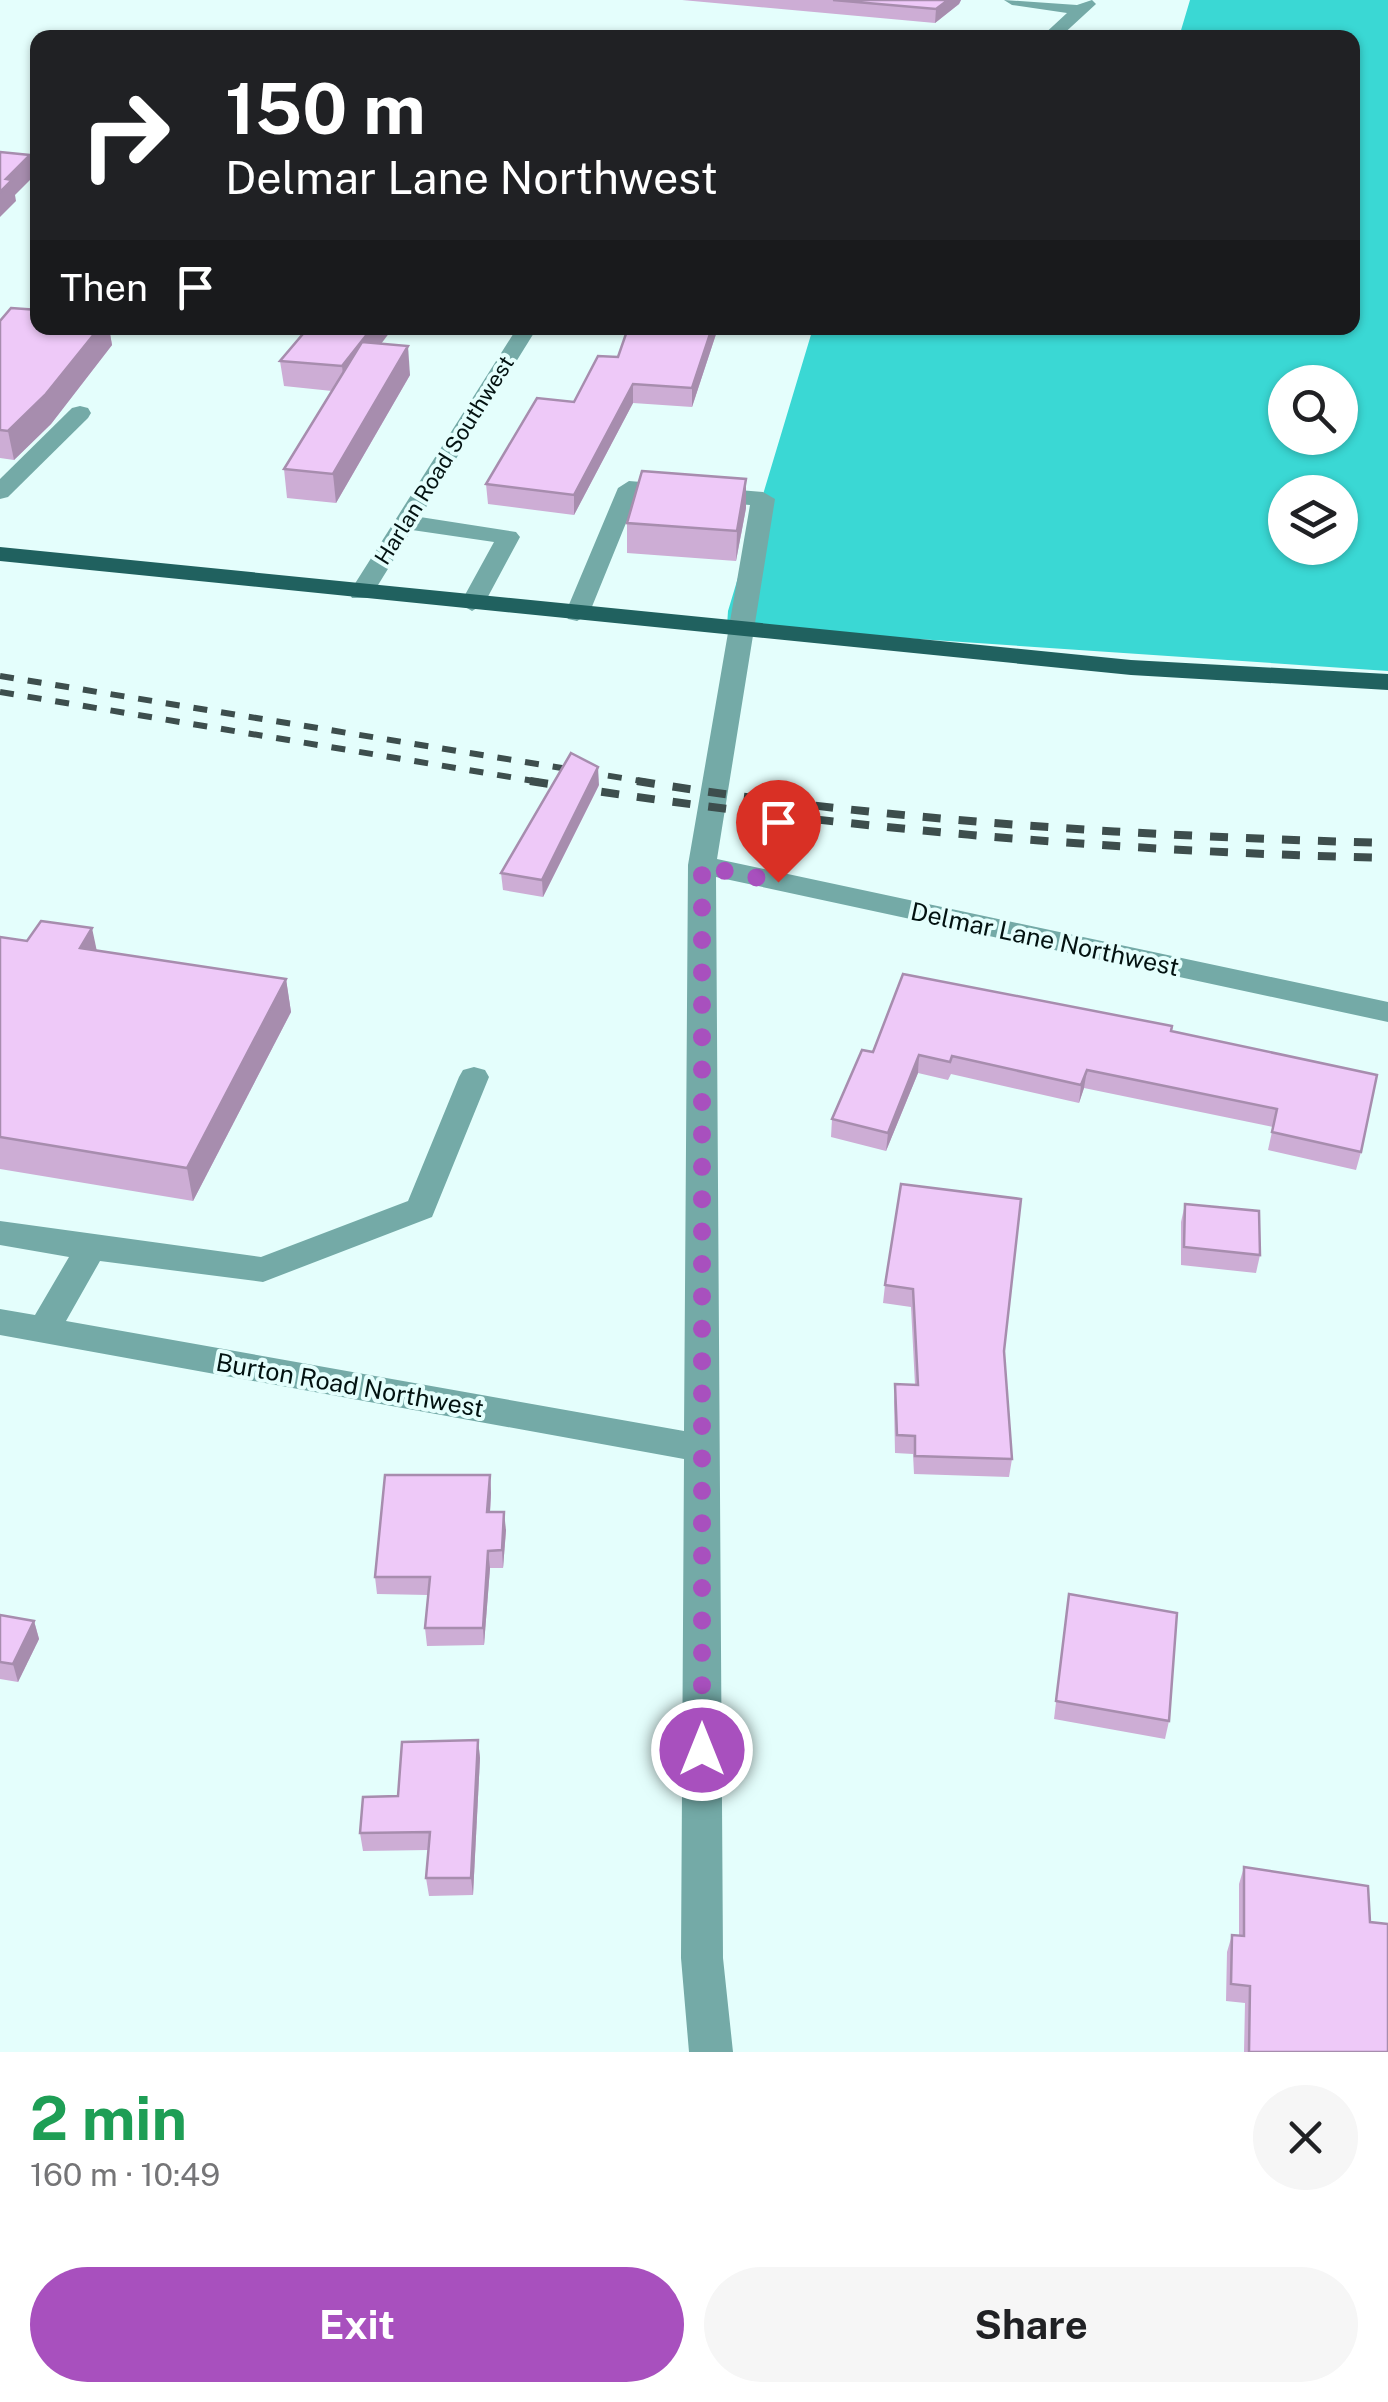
<!DOCTYPE html>
<meta charset="utf-8">
<style>
body{margin:0;font-family:"Public Sans",sans-serif;background:#f6f6f6;color:#202124;height:100vh;display:flex;flex-direction:column;font-size:38px;white-space:nowrap}
*{box-sizing:border-box;margin:0}
p{font-size:32px;color:#757577}
.icon{flex:none;width:55px;height:55px;fill:none;stroke:currentColor;stroke-width:2;stroke-linecap:round;stroke-linejoin:round}
.map{position:relative;height:2052px;overflow:hidden}
.details{display:flex;flex-direction:column;background:#fff;flex:1}
.details>*{flex:none}
.top-card{position:absolute;left:30px;top:30px;width:1330px;height:305px;border-radius:20px;box-shadow:0 2px 8px #0004;background:#202124;color:#fff;overflow:hidden}
.tools{position:absolute;left:1268px;top:365px;display:grid;gap:20px}
.tools a{display:grid;place-items:center;width:90px;height:90px;border-radius:50%;background:#fff;box-shadow:0 2px 8px #0004;font-size:50px}
.pin{position:absolute;display:grid;place-items:center;width:85px;height:85px;color:#fff;margin:-102px -42px;border-radius:50% 50% 50% 0;rotate:-45deg;box-shadow:0 0 10px #0007}
.pin .icon{rotate:45deg}
.me{position:absolute;width:110px;margin:-55px;rotate:0deg;stroke-linejoin:round;filter:drop-shadow(0 0 8px #0008)}
.turn{display:flex;align-items:center;gap:35px;height:210px;padding:0 30px;font-size:45px}
.turn .icon{width:130px;height:130px;stroke-width:2.5}
.turn b{display:block;font-size:70px;line-height:85px}
.then{display:flex;align-items:center;height:95px;padding:0 30px;background:#0003;gap:20px;font-size:38px}
.round{display:grid;place-items:center;flex:none;width:105px;height:105px;border-radius:52px;background:#f6f6f6}
.head{display:flex;align-items:center;justify-content:space-between;height:170px;padding:0 30px}
h1{font-size:60px;font-weight:700;line-height:75px;color:#1e9e55}
.primary-button{display:flex;gap:20px;margin-top:auto;padding:20px 30px}
.primary-button a{flex:1;height:115px;border-radius:60px;background:#a850be;color:#fff;font-size:40px;font-weight:700;line-height:115px;text-align:center}
.primary-button a+a{background:#f6f6f6;color:#202124}
.map>svg:first-child{display:block}
</style>
<div class="map">
<svg width="1388" height="2052" viewBox="0 0 1388 2052">
<rect width="100%" height="100%" fill="#e4fefc"/>
<!-- forest -->
<path fill="#3ad8d4" fill-rule="evenodd" d="M 1190,0 L 1388,0 L 1388,671 L 727,626 L 728,611 L 813,328 L 1352,328 L 1352,38 L 1179,37 ZM 1285,382 L 1340,382 L 1340,438 L 1285,438 ZM 1285,492 L 1340,492 L 1340,548 L 1285,548 Z"/>
<g fill="none" stroke-linecap="round" stroke-linejoin="round">
<!-- minor -->
<g fill="#74aaa7" fill-rule="evenodd">
<path d="M 1004,0 L 1077,5 L 1092,0 L 1096,4 L 1059,38 L 1040,38 L 1067,13 L 1012,5 Z"/>
<path d="M 517,328 L 537,328 L 420,517 L 516,532 L 520,537 L 484,604 L 472,611 L 460,604 L 494,542 L 412,530 L 370,598 L 352,598 L 349,593 Z"/>
<path d="M 80,406 L 88,408 L 91,413 L 88,418 L 8,497 L 0,499 L 0,479 L 72,408 Z"/>
<path d="M 629,481 L 763,492 L 775,499 L 717,859 L 1388,1002 L 1388,1022 L 716,877 L 723,1958 L 733,2052 L 689,2052 L 681,1958 L 684,1459 L 0,1335 L 0,1309 L 35,1315 L 69,1257 L 0,1245 L 0,1221 L 261,1257 L 408,1201 L 459,1077 L 463,1070 L 474,1067 L 485,1070 L 489,1077 L 432,1217 L 263,1282 L 100,1261 L 66,1321 L 684,1431 L 688,865 L 750,505 L 637,496 L 589,614 L 577,621 L 568,619 L 565,614 L 618,488 Z"/>
</g>
<!-- major -->
<path fill="#20615f" fill-rule="evenodd" d="M 0,547 L 1131,660 L 1388,674 L 1388,690 L 1131,675 L 0,561 Z"/>
<!-- rail-far1 -->
<g stroke="#3d4e4d" stroke-width="6" stroke-dasharray="14 14" stroke-linecap="butt">
<path d="M 0,676 L 653,783"/>
<path d="M 0,692 L 546,783"/>
</g>
<!-- rail -->
<g stroke="#3d4e4d" stroke-width="8" stroke-dasharray="18 18" stroke-linecap="butt">
<path d="M 530,781 C 817,826 1098,851 1388,858"/>
<path d="M 637,781 C 885,821 1137,836 1388,843"/>
</g>
</g>
<!-- wall -->
<g fill="#cdadd5">
<path d="M 682,0 L 961,0 L 959,4 L 935,23 Z"/>
<path d="M 0,321 L 38,328 L 109,328 L 112,345 L 51,424 L 14,460 L 0,458 Z"/>
<path d="M 718,328 L 692,407 L 633,403 L 574,515 L 488,504 L 486,484 L 574,402 L 618,357 Z"/>
<path d="M 381,344 L 410,375 L 336,503 L 287,498 L 284,469 L 332,391 L 284,386 L 280,361 Z"/>
<path d="M 746,508 L 736,561 L 627,553 L 627,523 Z"/>
<path d="M 599,785 L 543,897 L 503,890 L 501,873 Z"/>
<path d="M 0,937 L 286,979 L 291,1012 L 193,1201 L 0,1169 Z"/>
<path d="M 1171,1031 L 1361,1152 L 1356,1170 L 1268,1150 L 1273,1127 L 1084,1088 L 1079,1103 L 951,1074 L 948,1080 L 918,1073 L 886,1151 L 831,1137 L 832,1119 L 873,1052 Z"/>
<path d="M 901,1184 L 1004,1351 L 1012,1459 L 1009,1477 L 914,1474 L 913,1454 L 895,1453 L 894,1402 L 895,1384 L 915,1385 L 911,1307 L 883,1303 L 885,1285 Z"/>
<path d="M 1185,1204 L 1260,1255 L 1256,1273 L 1181,1265 L 1181,1222 Z"/>
<path d="M 490,1475 L 491,1493 L 490,1512 L 506,1530 L 503,1568 L 490,1568 L 484,1645 L 427,1646 L 425,1628 L 428,1595 L 377,1594 L 375,1577 Z"/>
<path d="M 1069,1594 L 1169,1721 L 1165,1739 L 1054,1719 Z"/>
<path d="M 0,1615 L 34,1621 L 39,1639 L 18,1682 L 0,1679 Z"/>
<path d="M 478,1740 L 480,1758 L 473,1895 L 429,1896 L 426,1878 L 428,1850 L 363,1851 L 360,1833 Z"/>
<path d="M 1244,1867 L 1370,1922 L 1388,2052 L 1244,2052 L 1245,2003 L 1226,2001 L 1227,1952 L 1232,1935 L 1239,1936 L 1239,1884 Z"/>
</g>
<!-- shaded-wall -->
<g fill="#a78dae">
<path d="M 948,0 L 961,0 L 959,4 L 935,23 L 936,9 Z"/>
<path d="M 30,155 L 34,176 L 15,195 L 16,201 L 0,217 L 0,192 L 6,179 Z"/>
<path d="M 99,328 L 109,328 L 112,345 L 51,424 L 14,460 L 8,431 Z"/>
<path d="M 372,328 L 393,328 L 345,392 L 342,366 Z"/>
<path d="M 712,328 L 718,328 L 692,407 L 692,388 Z"/>
<path d="M 408,346 L 410,375 L 336,503 L 333,474 Z"/>
<path d="M 633,384 L 633,403 L 574,515 L 574,495 Z"/>
<path d="M 746,479 L 746,508 L 736,561 L 737,531 Z"/>
<path d="M 598,767 L 599,785 L 543,897 L 542,880 Z"/>
<path d="M 92,928 L 99,961 L 80,948 Z"/>
<path d="M 286,979 L 291,1012 L 193,1201 L 187,1168 Z"/>
<path d="M 919,1055 L 918,1073 L 886,1151 L 888,1133 Z"/>
<path d="M 1087,1070 L 1084,1088 L 1079,1103 L 1081,1085 Z"/>
<path d="M 490,1475 L 491,1493 L 489,1530 L 487,1512 Z"/>
<path d="M 504,1512 L 506,1530 L 503,1568 L 502,1550 Z"/>
<path d="M 488,1551 L 490,1568 L 484,1645 L 483,1628 Z"/>
<path d="M 34,1621 L 39,1639 L 18,1682 L 13,1664 Z"/>
<path d="M 478,1740 L 480,1758 L 473,1895 L 471,1878 Z"/>
</g>
<!-- building -->
<g fill="#eec9f8" stroke="#a78dae" stroke-width="2.5">
<path d="M 833,0 L 948,0 L 936,9 Z"/>
<path d="M 0,152 L 30,155 L 6,179 L 12,180 L 0,192 Z"/>
<path d="M 11,308 L 38,310 L 38,328 L 99,328 L 45,395 L 8,431 L 0,430 L 0,321 Z"/>
<path d="M 308,328 L 372,328 L 342,366 L 280,361 Z"/>
<path d="M 628,328 L 712,328 L 692,388 L 633,384 L 574,495 L 486,484 L 537,398 L 574,402 L 598,356 L 618,357 Z"/>
<path d="M 362,342 L 408,346 L 333,474 L 284,469 Z"/>
<path d="M 642,471 L 746,479 L 737,531 L 627,523 Z"/>
<path d="M 571,753 L 598,767 L 542,880 L 501,873 Z"/>
<path d="M 41,921 L 92,928 L 80,948 L 286,979 L 187,1168 L 0,1137 L 0,937 L 27,941 Z"/>
<path d="M 903,974 L 1172,1026 L 1171,1031 L 1377,1075 L 1361,1152 L 1272,1132 L 1277,1109 L 1087,1070 L 1081,1085 L 952,1056 L 950,1062 L 919,1055 L 888,1133 L 832,1119 L 862,1050 L 873,1052 Z"/>
<path d="M 901,1184 L 1021,1199 L 1004,1351 L 1012,1459 L 915,1456 L 915,1436 L 897,1435 L 895,1384 L 918,1385 L 913,1289 L 885,1285 Z"/>
<path d="M 1185,1204 L 1259,1211 L 1260,1255 L 1184,1247 Z"/>
<path d="M 385,1475 L 490,1475 L 487,1512 L 504,1512 L 502,1550 L 488,1551 L 483,1628 L 425,1628 L 430,1577 L 375,1577 Z"/>
<path d="M 1069,1594 L 1177,1613 L 1169,1721 L 1056,1701 Z"/>
<path d="M 0,1615 L 34,1621 L 13,1664 L 0,1662 Z"/>
<path d="M 478,1740 L 471,1878 L 426,1878 L 430,1832 L 360,1833 L 363,1797 L 398,1796 L 402,1742 Z"/>
<path d="M 1244,1867 L 1368,1886 L 1370,1922 L 1388,1924 L 1388,2052 L 1249,2052 L 1250,1986 L 1231,1984 L 1232,1935 L 1244,1936 Z"/>
</g>
<g fill="none" stroke-linecap="round" stroke-linejoin="round">
<!-- route -->
<path stroke="#a850be" stroke-width="18" stroke-dasharray="0 32.4" d="M 702,1750 L 702,866 L 778,882"/>
</g>
<g text-anchor="middle" dominant-baseline="central" stroke-width="8" stroke-linejoin="round" paint-order="stroke">
<!-- far-street labels -->
<g font-size="22" fill="#031211" stroke="#e4fefc">
<text transform="translate(444 460) rotate(-58)">Harlan Road Southwest</text>
</g>
<!-- street labels -->
<g font-size="25" fill="#031211" stroke="#e4fefc">
<text transform="translate(1045 939) rotate(12)">Delmar Lane Northwest</text>
<text transform="translate(350 1385) rotate(10)">Burton Road Northwest</text>
</g>
</g>
</svg>
<div class="tools">
<a><svg class="icon" aria-label="search" viewBox="0 0 24 24"><circle cx="10" cy="10" r="6"/><path d="M15 15l6 6"/></svg></a>
<a><svg class="icon" aria-label="layers" viewBox="0 0 24 24"><path d="M12 4l9 5-9 5-9-5zM3 14l9 5 9-5"/></svg></a>
</div>
<div class="pin" style="left:778px;top:882px;background:#d93025"><svg class="icon" aria-label="arrive" viewBox="0 0 24 24"><path d="M6 21V4h12l-3 4 3 4H6"/></svg></div>
<svg class="me" style="left:702px;top:1750px" viewBox="-20 -20 40 40"><circle r="17" fill="#a850be" stroke="#fff" stroke-width="3"/><path d="M0-11L8 9 0 5-8 9z" fill="#fff"/></svg>
<div class="top-card">
<div class="turn"><svg class="icon" aria-label="right" viewBox="0 0 24 24"><path d="M7 20v-9h11M14 6l5 5-5 5"/></svg><div><b>150 m</b>Delmar Lane Northwest</div></div>
<div class="then">Then<svg class="icon" aria-label="arrive" viewBox="0 0 24 24"><path d="M6 21V4h12l-3 4 3 4H6"/></svg></div>
</div>
</div>
<section class="details">
<div class="head"><div><h1>2 min</h1><p>160 m · 10:49</p></div><a class="round"><svg class="icon" aria-label="close" viewBox="0 0 24 24"><path d="M6 6l12 12M18 6L6 18"/></svg></a></div>
<div class="primary-button"><a>Exit</a><a>Share</a></div>
</section>
